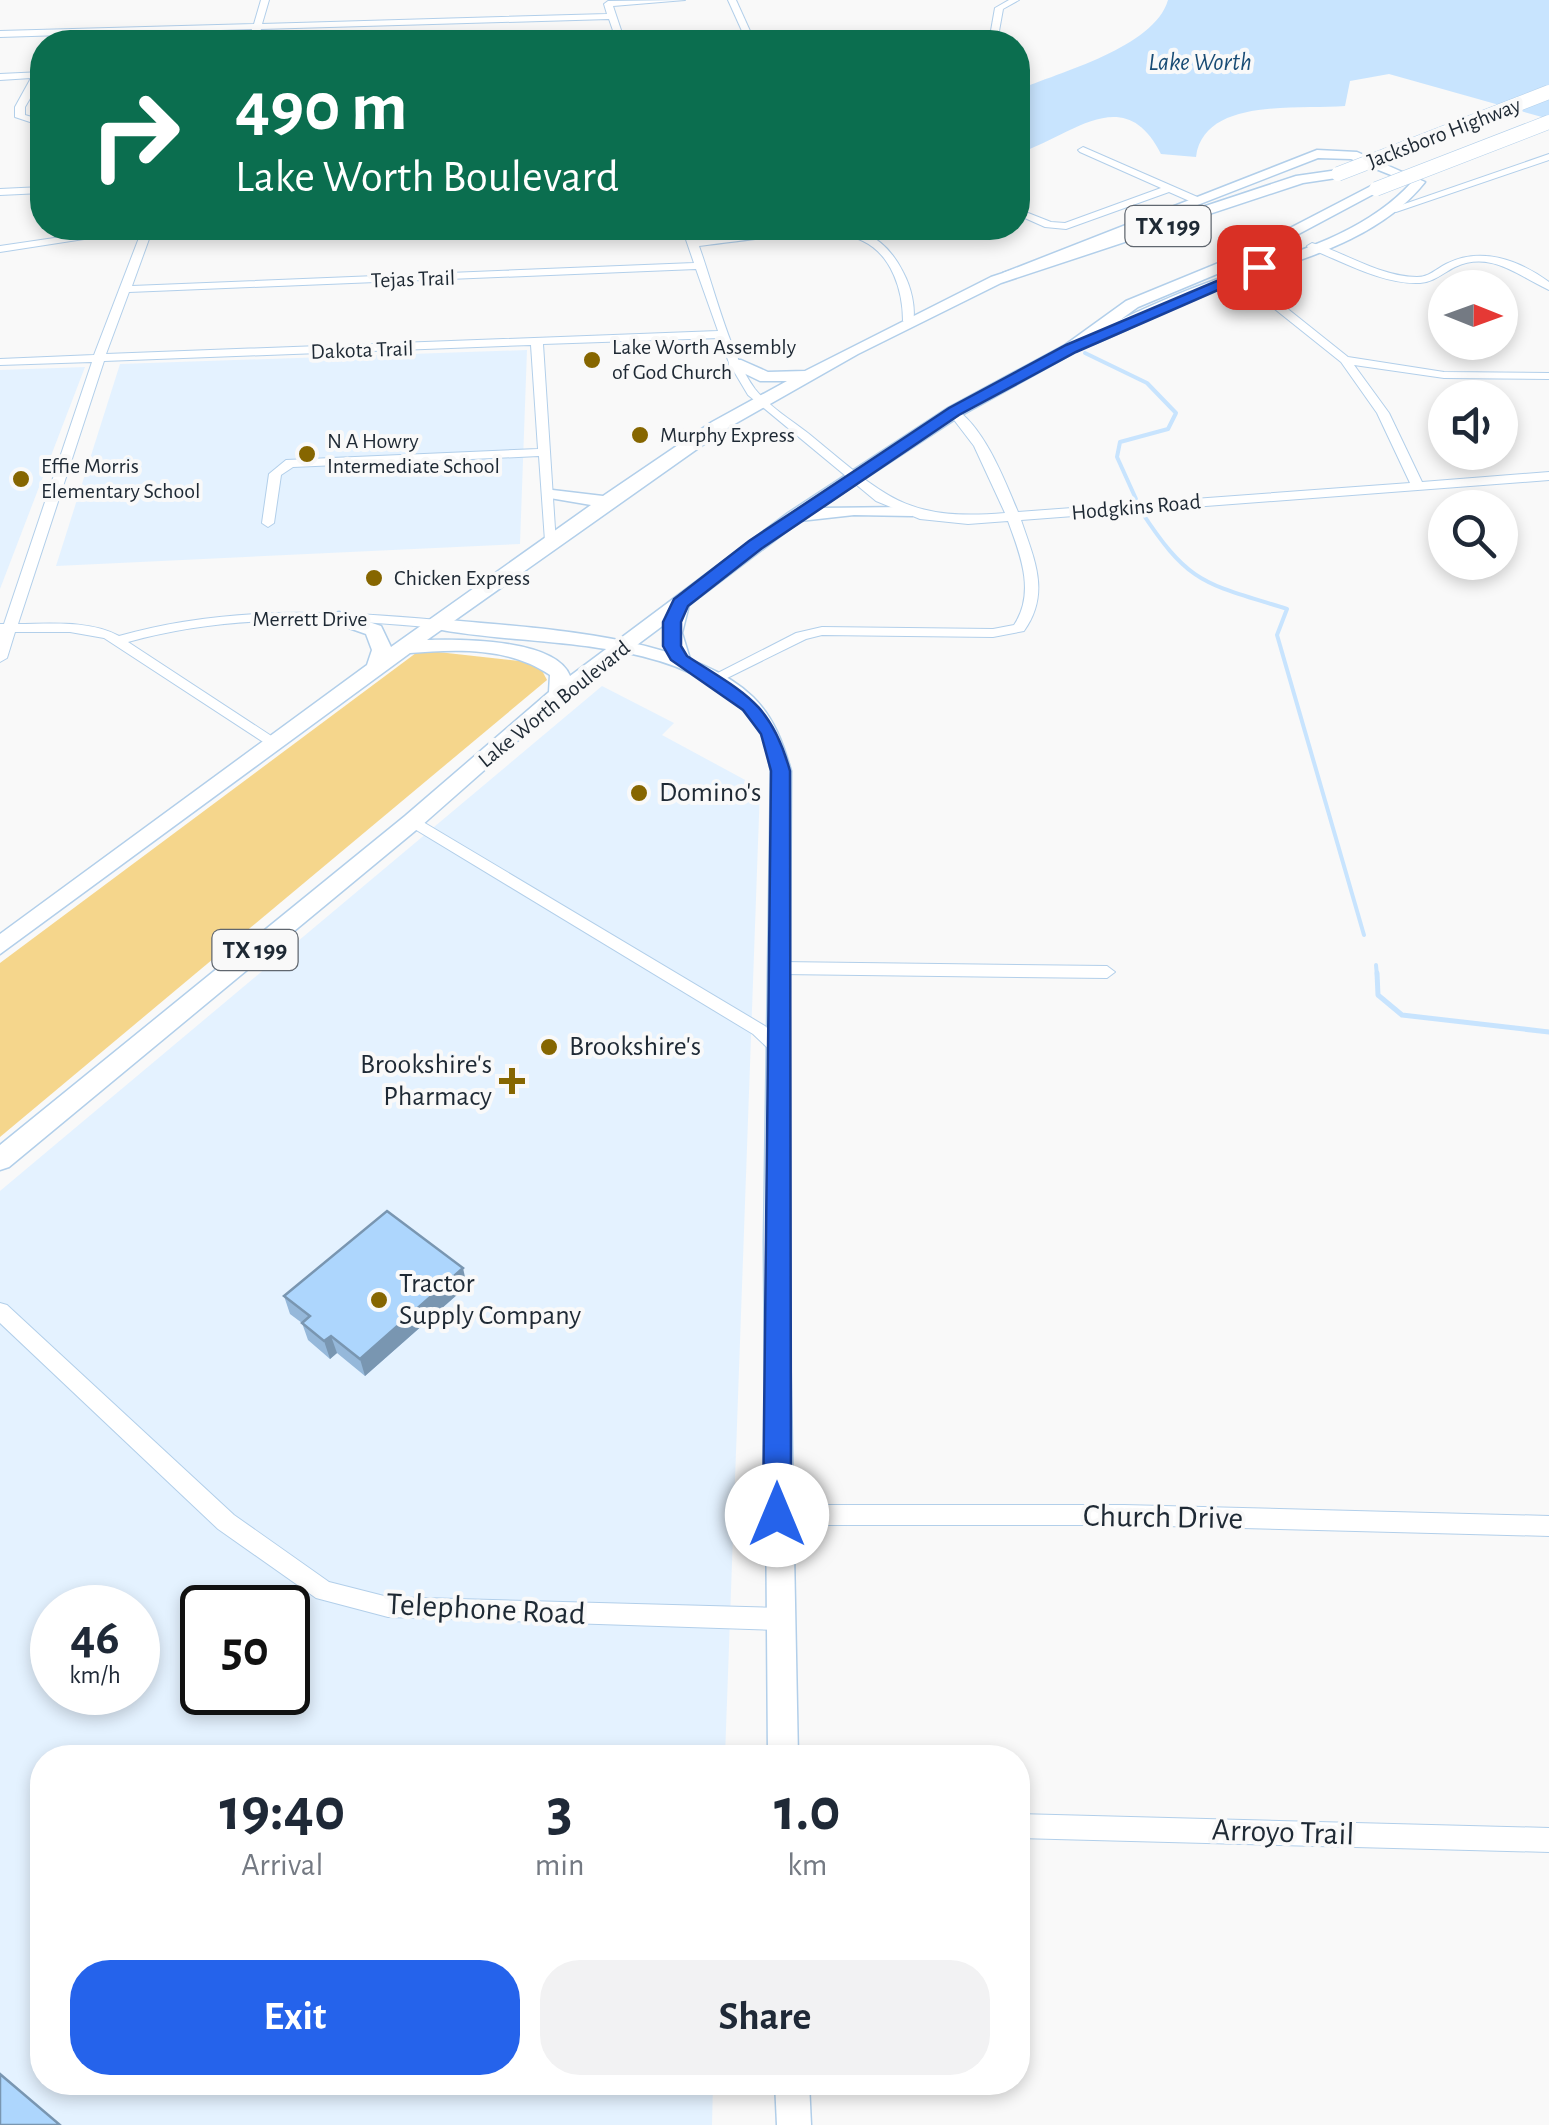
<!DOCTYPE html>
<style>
body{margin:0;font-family:"Alegreya Sans",sans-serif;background:#f2f2f3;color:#1f2937;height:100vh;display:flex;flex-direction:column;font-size:38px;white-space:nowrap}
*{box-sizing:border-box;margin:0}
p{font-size:32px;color:#747a83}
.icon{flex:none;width:55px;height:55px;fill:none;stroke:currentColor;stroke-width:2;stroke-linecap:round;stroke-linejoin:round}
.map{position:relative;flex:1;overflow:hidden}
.details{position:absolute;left:30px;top:1745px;width:1000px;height:350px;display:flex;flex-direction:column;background:#fff;border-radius:40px;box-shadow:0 5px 15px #0003}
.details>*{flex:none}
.top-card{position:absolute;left:30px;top:30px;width:1000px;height:210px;border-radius:40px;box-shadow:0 5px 15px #0003;background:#0b6e4f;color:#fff;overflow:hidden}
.needle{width:65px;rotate:91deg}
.buttons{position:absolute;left:1428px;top:270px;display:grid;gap:20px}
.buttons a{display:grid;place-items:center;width:90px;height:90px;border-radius:50%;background:#fff;box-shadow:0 5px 15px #0003;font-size:50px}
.speed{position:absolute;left:30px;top:1585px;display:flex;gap:20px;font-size:50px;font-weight:700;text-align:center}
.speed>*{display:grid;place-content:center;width:130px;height:130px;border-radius:50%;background:#fff;box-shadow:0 5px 15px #0003;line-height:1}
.speed small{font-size:25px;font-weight:400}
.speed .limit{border:5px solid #111;border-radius:15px;background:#fff;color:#111}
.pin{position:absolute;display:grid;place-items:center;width:85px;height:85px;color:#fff;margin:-42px;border-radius:20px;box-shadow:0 5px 15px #0006}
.me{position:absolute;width:110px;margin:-55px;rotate:0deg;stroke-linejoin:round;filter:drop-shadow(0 0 8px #0008)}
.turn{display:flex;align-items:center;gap:35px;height:210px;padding:0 40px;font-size:45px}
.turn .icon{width:130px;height:130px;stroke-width:2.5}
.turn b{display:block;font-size:70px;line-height:85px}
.eta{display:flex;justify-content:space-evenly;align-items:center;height:170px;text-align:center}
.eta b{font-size:60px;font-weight:700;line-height:70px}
.primary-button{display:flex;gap:20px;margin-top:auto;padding:20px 40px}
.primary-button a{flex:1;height:115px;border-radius:40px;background:#2563eb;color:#fff;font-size:40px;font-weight:700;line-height:115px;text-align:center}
.primary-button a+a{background:#f2f2f3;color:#1f2937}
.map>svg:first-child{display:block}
</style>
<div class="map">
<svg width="1549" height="2125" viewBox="0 0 1549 2125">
<rect width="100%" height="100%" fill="#f9f9f9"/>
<!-- built -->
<g fill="#e4f2ff" fill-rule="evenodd">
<path d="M 527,350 L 520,544 L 56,566 L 120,364 Z"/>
<path d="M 85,367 L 0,589 L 0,370 Z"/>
<path d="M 602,686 L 674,723 L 662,735 L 760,788 L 725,1757 L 42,1758 L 42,2082 L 713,2083 L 712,2125 L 0,2125 L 0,1191 ZM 52,1608 L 138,1608 L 138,1692 L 52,1692 ZM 202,1608 L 288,1608 L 288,1692 L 202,1692 Z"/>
</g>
<!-- green -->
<path fill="#f5d68c" d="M 420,650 L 538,663 L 547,680 L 0,1137 L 0,963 Z"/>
<!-- water -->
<path fill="#c8e4fe" d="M 1168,0 L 1549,0 L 1549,119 L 1389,74 L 1350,81 L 1345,106 C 1298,110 1204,97 1196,157 L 1161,154 C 1124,80 1071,137 1018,153 L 1018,90 C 1059,72 1154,48 1168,0 Z"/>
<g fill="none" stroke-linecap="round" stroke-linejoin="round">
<!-- stream-far1 -->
<g stroke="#c8e4fe" stroke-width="4">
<path d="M 1085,353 L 1147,383 L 1176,413 L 1168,429 L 1120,442 L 1117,457 L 1136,499"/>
<path d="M 1141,511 C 1190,586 1205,583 1287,609 L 1277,635 L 1364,935"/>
<path d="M 1376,965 L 1377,976"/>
</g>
<!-- stream -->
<path stroke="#c8e4fe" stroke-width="5" d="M 1377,973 L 1378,995 L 1402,1015 L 1549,1032"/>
<defs>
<g id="minor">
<path d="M 261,0 L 269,0 L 262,24 L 607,14 L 604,4 L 608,1 L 685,0 L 613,6 L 625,42 L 617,42 L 609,19 L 261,29 L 257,42 L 249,42 L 252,29 L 0,37 L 0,31 L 254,24 Z"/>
<path d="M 728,0 L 736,0 L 755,42 L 747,42 Z"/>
<path d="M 1009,0 L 1019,0 L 1003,9 L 997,42 L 989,42 L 995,8 Z"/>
<path d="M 42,72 L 42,78 L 25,107 L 25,115 L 42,120 L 42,126 L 15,117 L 15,107 L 31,78 L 0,80 L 0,74 Z"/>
<path d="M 1083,147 L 1202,199 L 1203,201 L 1194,203 L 1169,192 L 1066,229 L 1045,227 L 1018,215 L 1018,209 L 1051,222 L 1065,223 L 1161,188 L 1080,152 L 1078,150 Z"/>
<path d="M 1549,154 L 1549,160 L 1396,212 L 1387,210 Z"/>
<path d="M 42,187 L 42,193 L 0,195 L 0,189 Z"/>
<path d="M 122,228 L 153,228 L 132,286 L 694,263 L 682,228 L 692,228 L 697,240 C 742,236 824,219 865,234 C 882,240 895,256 903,272 C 911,287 916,307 913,323 L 903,321 C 903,291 892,255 863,241 C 830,225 737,242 699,246 C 714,288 730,355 755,389 C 770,408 796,423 814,438 C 887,498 906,521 1005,513 L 974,446 L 948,412 L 954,408 C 984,426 1005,481 1018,512 L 1410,483 L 1377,413 L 1341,362 L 1261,298 L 1228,279 L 1228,275 L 1232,274 L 1269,294 L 1348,357 L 1444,372 L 1549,373 L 1549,379 L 1444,378 L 1354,365 L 1389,413 L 1422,482 L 1549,472 L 1549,480 L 1021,520 C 1034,559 1051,593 1024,631 L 993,637 L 822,635 L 806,639 L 715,684 L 708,680 L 710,677 L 796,633 L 822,627 L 993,629 L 1014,625 C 1036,592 1020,554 1008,521 L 968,524 L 920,519 L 876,501 L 748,395 L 729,363 L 720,338 L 543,344 L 556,544 L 551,545 L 545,541 L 539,456 L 293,467 L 281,475 L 274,523 L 268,527 L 262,523 L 269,474 L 286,460 L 538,449 L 531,345 L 104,361 L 18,624 C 50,624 90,620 119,636 C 224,606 330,610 438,620 L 445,624 L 438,628 C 334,618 230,613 128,642 L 279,741 L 281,744 L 274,749 L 104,638 L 70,632 L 15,632 L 7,658 L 0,662 L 0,624 L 4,624 L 92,362 L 0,365 L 0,359 L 94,355 L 142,230 L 0,252 L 0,246 ZM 696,269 L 718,331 L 106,354 L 129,292 Z"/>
<path d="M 1312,243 C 1346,253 1381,277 1417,277 C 1429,277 1436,269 1446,264 C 1481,246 1519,260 1549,282 L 1549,290 C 1518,276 1491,250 1455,267 C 1443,273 1434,282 1420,283 C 1383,285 1342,261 1308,248 L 1307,246 Z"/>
<path d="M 413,816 L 765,1026 L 788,1048 L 785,1053 L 773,1053 L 753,1034 L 408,825 L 405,821 L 408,817 Z"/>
<path d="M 781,962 L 1107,966 L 1115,972 L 1107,978 L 781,974 L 773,968 Z"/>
<path d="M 0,1303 L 7,1305 L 234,1515 L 329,1582 L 388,1597 L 779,1608 L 787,1612 L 790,1619 L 787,1626 L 779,1630 L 388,1617 L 316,1598 L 218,1529 L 0,1323 Z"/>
<path d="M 777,1505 L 1124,1505 L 1549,1516 L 1549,1536 L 1124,1525 L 777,1525 L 769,1522 L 766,1515 L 769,1508 Z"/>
<path d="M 1018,1814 L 1549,1828 L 1549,1852 L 1018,1838 Z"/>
</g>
<g id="major">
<path d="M 1317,150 L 1357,152 L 1425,182 C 1370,251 1271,265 1194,298 C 1154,315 1115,338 1074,351 L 1067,347 L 1069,344 C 1113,323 1158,301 1204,284 C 1274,257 1358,241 1411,183 L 1351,159 L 1318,158 L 1015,276 L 1003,273 Z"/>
<path d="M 438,619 C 527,628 686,633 753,697 C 774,718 783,743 791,771 L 788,1242 L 798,1758 L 768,1758 L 764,1242 L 771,771 C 768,759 767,745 761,734 C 700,629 532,650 432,628 L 429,624 Z"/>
<path d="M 775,2082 L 809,2082 L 811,2125 L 777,2125 Z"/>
</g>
<path id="highway" d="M 1338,170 L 1345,174 L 1343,177 L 1303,183 L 1001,283 L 858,354 L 724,430 L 427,640 C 461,639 556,639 570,676 L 788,513 L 948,408 L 1065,345 L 1126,301 L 1238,255 L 1371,186 L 1383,189 L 1248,261 L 1138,307 L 1077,351 L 960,416 L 820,508 L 906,507 L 915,512 L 912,516 L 854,515 L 800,521 L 689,605 L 682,633 L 690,659 L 687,663 L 673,663 C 666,652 661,636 665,624 L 566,698 L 421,826 L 9,1167 L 0,1170 L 0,1145 L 405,816 L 549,692 L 550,675 C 509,647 457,649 410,653 L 0,954 L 0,934 L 367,665 L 372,650 L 366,634 L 332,622 L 332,614 L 339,612 L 381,626 L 391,647 L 591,505 L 544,497 L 544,489 L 603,496 L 712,422 L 787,381 L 760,381 L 729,366 L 729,360 L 741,360 L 768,372 L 805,371 L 991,277 L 1296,176 Z"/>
</defs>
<!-- minor casing -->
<use href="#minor" stroke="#b2cfea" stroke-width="2"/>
<!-- major casing -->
<use href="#major" stroke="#b2cfea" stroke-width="3"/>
<!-- highway casing -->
<use href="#highway" stroke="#b2cfea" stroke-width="3"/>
<!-- minor -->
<use href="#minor" fill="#fff" fill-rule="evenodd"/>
<!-- major -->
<use href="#major" fill="#fff" fill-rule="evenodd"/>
<!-- highway -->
<use href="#highway" fill="#fff" fill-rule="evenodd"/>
<defs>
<g id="highway-bridge">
<path d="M 1338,174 L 1549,92"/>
<path d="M 1376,189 L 1549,122"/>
</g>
</defs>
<!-- highway-bridge casing -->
<use href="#highway-bridge" stroke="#b2cfea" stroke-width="15" stroke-linecap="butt"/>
<!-- highway-bridge -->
<use href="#highway-bridge" stroke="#fff" stroke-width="14"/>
</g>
<!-- wall -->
<path fill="#95b8da" d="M 467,1286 L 365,1376 L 337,1353 L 330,1359 L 308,1340 L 302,1323 L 290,1314 L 284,1296 Z"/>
<!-- shaded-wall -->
<g fill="#7996b1">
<path d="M 463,1268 L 467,1286 L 365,1376 L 360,1359 Z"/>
<path d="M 331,1336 L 337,1353 L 330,1359 L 324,1341 Z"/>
</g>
<!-- building -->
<g fill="#add6fd" stroke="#7996b1" stroke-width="2.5">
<path d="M 387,1211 L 463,1268 L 360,1359 L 331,1336 L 324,1341 L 302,1323 L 310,1316 L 284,1296 Z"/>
<path d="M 0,2074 L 60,2125 L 0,2125 Z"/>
</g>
<!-- route -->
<path fill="#2563eb" stroke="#184099" stroke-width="2.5" d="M 1259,263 L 1264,270 L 1076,352 L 959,415 L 761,549 L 688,606 L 681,622 L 681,646 L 687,656 C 744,693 771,702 790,771 L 791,1515 L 787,1524 L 777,1528 L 767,1524 L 763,1515 L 771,771 L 761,734 L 743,710 L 671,660 L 663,646 L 663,622 L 674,599 L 749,541 L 949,408 L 1066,345 Z"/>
<!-- markers -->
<g fill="#866600" stroke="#f9f9f9" stroke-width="4">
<circle cx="592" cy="360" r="10"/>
<circle cx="640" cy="435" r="10"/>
<circle cx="307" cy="454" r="10"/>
<circle cx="21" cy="479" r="10"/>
<circle cx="374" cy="578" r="10"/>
<circle cx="639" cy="793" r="10"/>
<circle cx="549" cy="1047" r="10"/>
<path d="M507 1066h10v10h10v10h-10v10h-10v-10h-10v-10h10z"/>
<circle cx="379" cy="1300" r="10"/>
</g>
<g text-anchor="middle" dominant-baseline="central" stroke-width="8" stroke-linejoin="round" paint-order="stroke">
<!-- far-street labels -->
<g font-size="22" fill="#1e2934" stroke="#f9f9f9">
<text transform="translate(1444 133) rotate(-21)">Jacksboro Highway</text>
<text transform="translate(413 279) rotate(-2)">Tejas Trail</text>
<text transform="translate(362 350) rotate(-2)">Dakota Trail</text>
<text transform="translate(1136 507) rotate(-5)">Hodgkins Road</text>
<text x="310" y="619">Merrett Drive</text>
<text transform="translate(554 704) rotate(-39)">Lake Worth Boulevard</text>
</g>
<!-- far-poi labels -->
<g font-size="22" fill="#1e2934" stroke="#f9f9f9" text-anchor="start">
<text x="612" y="347">Lake Worth Assembly<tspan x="612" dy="25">of God Church</tspan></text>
<text x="660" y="435">Murphy Express</text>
<text x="327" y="441">N A Howry<tspan x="327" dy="25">Intermediate School</tspan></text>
<text x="41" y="466">Effie Morris<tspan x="41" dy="25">Elementary School</tspan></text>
<text x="394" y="578">Chicken Express</text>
</g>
<!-- far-water labels -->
<g font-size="25" font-style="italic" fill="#194c75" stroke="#f9f9f9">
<text x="1200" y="62">Lake Worth</text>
</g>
<!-- shield labels -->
<g fill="#f9f9f9" stroke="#60676f" stroke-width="2.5">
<rect x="1125.5" y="206" width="85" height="40" rx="8"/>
<rect x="212.5" y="930" width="85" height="40" rx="8"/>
</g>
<g font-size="25" font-weight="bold" fill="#1e2934">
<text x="1168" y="226">TX 199</text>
<text x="255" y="950">TX 199</text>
</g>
<!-- poi labels -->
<g font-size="28" fill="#1e2934" stroke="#f9f9f9" text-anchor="start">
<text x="659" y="793">Domino's</text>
<text x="569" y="1047">Brookshire's</text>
<text x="492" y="1065" text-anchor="end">Brookshire's<tspan x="492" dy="32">Pharmacy</tspan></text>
<text x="399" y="1284">Tractor<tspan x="399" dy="32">Supply Company</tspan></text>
</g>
<!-- near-street labels -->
<g font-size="32" fill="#1e2934" stroke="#f9f9f9">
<text transform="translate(1163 1517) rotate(1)">Church Drive</text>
<text transform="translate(486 1609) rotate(3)">Telephone Road</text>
<text transform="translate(1283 1832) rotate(2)">Arroyo Trail</text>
</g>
</g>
</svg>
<div class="buttons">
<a><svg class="needle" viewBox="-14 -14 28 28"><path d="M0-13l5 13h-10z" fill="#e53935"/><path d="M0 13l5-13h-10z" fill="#747a83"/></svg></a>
<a><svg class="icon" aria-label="sound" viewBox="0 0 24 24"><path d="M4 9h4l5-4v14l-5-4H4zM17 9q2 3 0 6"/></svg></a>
<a><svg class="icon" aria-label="search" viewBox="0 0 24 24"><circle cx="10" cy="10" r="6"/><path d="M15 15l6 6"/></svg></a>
</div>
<div class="speed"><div>46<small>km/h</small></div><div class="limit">50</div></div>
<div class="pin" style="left:1259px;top:267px;background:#d93025"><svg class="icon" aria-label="arrive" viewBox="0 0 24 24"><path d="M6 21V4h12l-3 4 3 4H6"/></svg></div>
<svg class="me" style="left:777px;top:1515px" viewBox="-20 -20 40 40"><circle r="19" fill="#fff"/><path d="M0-13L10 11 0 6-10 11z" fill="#2563eb"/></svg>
<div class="top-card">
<div class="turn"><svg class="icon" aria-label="right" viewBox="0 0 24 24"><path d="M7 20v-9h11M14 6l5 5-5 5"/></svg><div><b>490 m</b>Lake Worth Boulevard</div></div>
</div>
<section class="details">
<div class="eta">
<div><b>19:40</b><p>Arrival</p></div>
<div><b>3</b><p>min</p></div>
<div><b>1.0</b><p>km</p></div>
</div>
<div class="primary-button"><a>Exit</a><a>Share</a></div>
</section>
</div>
